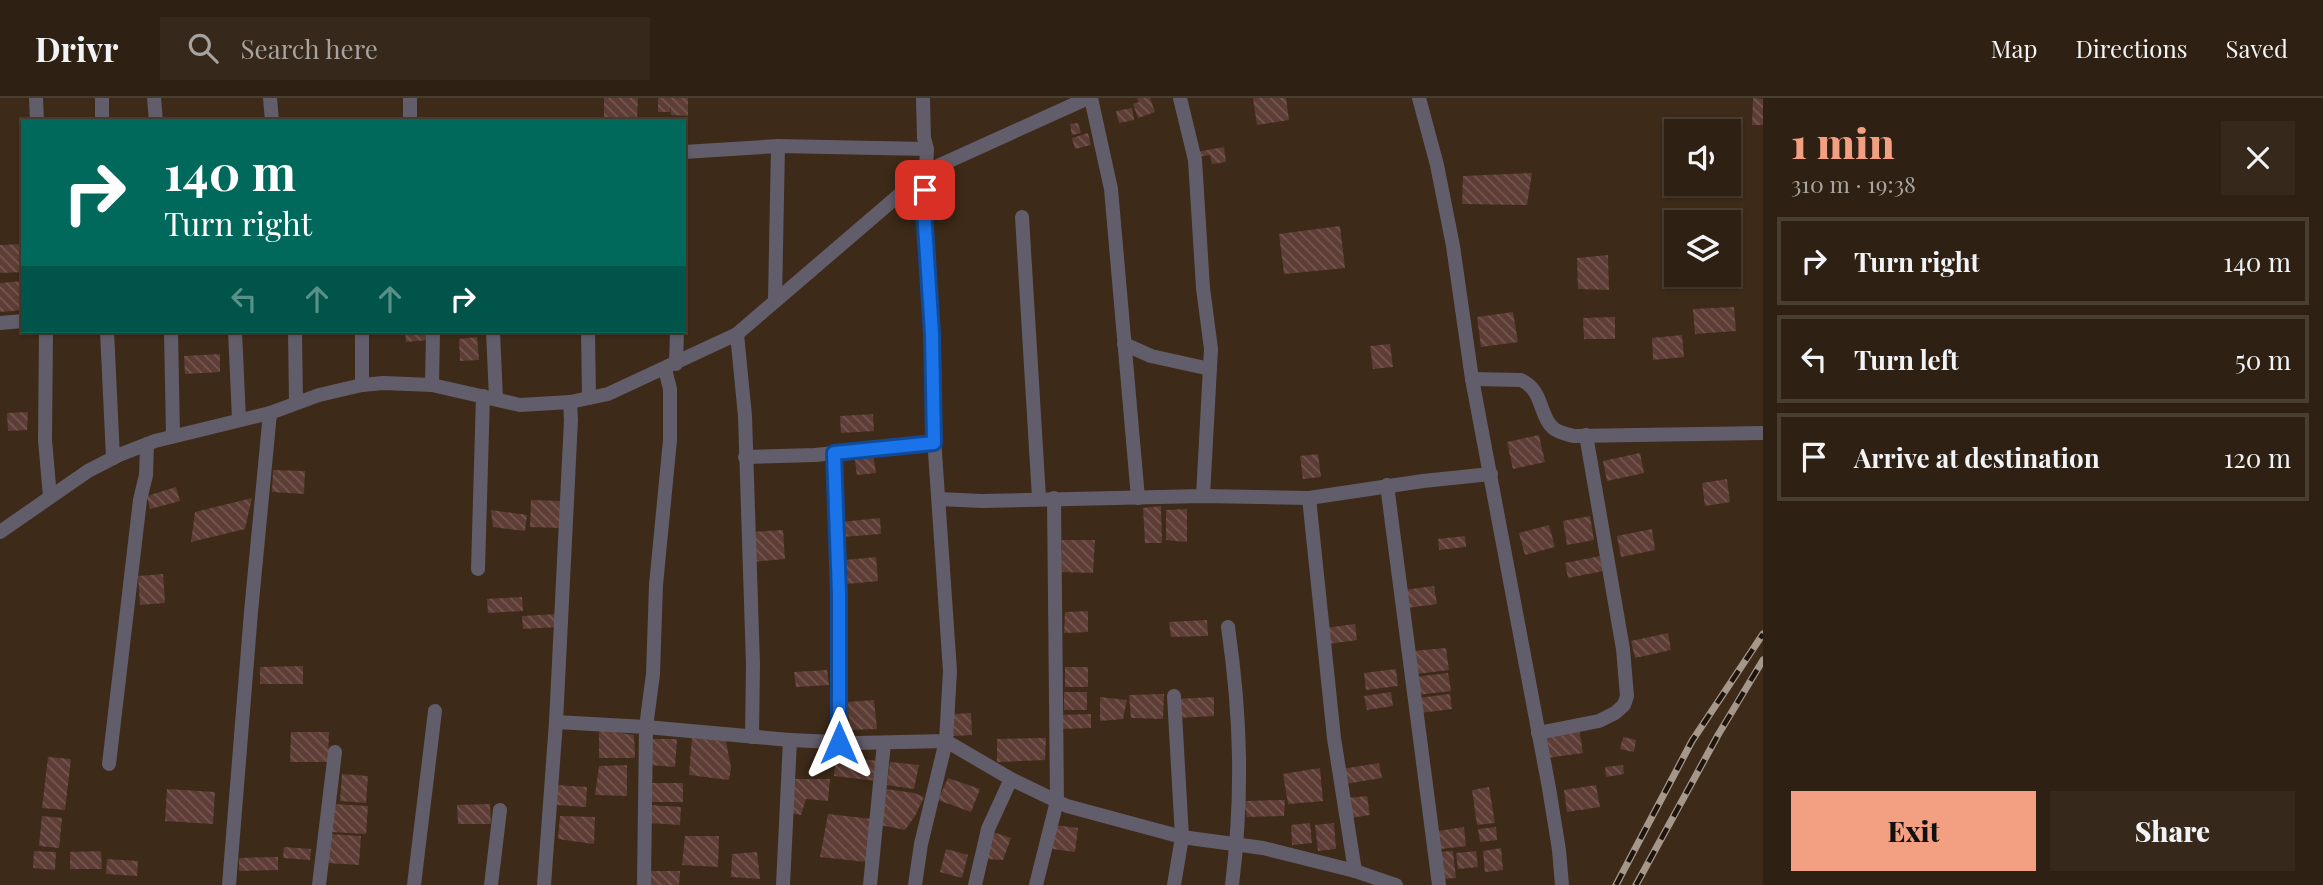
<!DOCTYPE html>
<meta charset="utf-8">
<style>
body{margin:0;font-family:"Playfair Display",serif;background:#36281b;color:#f1f3f6;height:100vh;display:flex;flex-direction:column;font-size:26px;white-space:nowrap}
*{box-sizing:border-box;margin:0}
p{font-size:23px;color:#a7a39f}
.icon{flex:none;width:38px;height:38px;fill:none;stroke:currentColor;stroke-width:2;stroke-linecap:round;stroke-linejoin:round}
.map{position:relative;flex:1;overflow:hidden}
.side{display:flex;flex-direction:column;background:#2e2012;width:560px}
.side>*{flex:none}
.guide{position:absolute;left:21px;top:21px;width:665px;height:214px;border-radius:0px;box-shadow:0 2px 5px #0004,0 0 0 2px #493e32;background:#00695c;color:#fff;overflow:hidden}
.controls{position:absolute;left:1664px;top:21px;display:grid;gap:14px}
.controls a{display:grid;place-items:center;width:77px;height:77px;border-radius:0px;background:#2e2012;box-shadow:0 2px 5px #0004,0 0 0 2px #493e32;font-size:35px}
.pin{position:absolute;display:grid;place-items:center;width:60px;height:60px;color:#fff;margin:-30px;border-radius:14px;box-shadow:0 4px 10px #0006}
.me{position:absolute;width:77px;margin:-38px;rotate:0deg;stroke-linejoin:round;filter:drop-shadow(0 0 5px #0008)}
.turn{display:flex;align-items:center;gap:24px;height:147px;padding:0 28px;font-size:32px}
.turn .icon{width:91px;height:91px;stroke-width:2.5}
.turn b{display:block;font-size:49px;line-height:60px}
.lanes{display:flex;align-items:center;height:66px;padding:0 28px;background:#0003;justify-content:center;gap:35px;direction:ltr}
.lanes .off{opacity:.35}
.round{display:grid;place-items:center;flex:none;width:74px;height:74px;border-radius:0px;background:#36281b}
.summary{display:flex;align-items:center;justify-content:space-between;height:119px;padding:0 28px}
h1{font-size:42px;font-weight:800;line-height:52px;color:#f2a081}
.action{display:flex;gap:14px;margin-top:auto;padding:14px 28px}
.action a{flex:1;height:80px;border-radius:0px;background:#f2a081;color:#111;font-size:28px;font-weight:800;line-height:80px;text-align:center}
.action a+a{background:#36281b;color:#f1f3f6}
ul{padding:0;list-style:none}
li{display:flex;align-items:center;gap:21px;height:88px;margin:0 14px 10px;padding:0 14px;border:4px solid #493e32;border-radius:0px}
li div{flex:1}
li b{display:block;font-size:26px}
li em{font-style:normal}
header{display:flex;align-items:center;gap:42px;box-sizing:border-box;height:98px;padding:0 35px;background:#2e2012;border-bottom:2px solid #493e32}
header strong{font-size:33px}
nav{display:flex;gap:38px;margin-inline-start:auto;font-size:24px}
.search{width:490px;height:63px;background:#36281b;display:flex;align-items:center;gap:18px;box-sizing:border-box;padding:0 24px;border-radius:0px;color:#a7a39f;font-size:26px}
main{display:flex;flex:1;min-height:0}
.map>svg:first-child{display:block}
</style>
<header>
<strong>Drivr</strong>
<div class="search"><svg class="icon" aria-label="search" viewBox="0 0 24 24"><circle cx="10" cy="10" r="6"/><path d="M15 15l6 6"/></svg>Search here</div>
<nav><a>Map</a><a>Directions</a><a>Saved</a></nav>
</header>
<main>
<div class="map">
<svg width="1763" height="787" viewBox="0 0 1763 787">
<defs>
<pattern id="building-back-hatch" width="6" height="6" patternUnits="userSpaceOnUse" patternTransform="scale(1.75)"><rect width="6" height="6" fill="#5d3d35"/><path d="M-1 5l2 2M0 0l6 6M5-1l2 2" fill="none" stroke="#745851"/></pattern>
</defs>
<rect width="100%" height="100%" fill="#3d2a18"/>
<!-- building -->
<g fill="url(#building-back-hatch)">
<path d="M 604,0 L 638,0 L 637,23 L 604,23 Z"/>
<path d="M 658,0 L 688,0 L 688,18 L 671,17 L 670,6 L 670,14 L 658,14 Z"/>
<path d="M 1137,0 L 1150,0 L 1155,14 L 1138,20 L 1133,6 L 1139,4 Z"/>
<path d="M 1253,0 L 1286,0 L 1289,22 L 1257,27 Z"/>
<path d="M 1753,0 L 1763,1 L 1763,27 L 1752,27 Z"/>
<path d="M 1132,10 L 1134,22 L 1119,25 L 1116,13 Z"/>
<path d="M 1078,25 L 1081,35 L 1072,37 L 1070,26 Z"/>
<path d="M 1088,35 L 1091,47 L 1075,51 L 1072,40 Z"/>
<path d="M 1224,49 L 1226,64 L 1212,66 L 1210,57 L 1197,59 L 1196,54 Z"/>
<path d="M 1532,75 L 1527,107 L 1462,106 L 1463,78 Z"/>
<path d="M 1340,128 L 1345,170 L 1284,176 L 1279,136 Z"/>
<path d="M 23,146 L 23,174 L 0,175 L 0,147 Z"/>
<path d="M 1608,157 L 1609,192 L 1578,191 L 1577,160 Z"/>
<path d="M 23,183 L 23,212 L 0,214 L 0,185 Z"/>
<path d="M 1734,209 L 1736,233 L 1695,236 L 1693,211 Z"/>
<path d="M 1513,214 L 1518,244 L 1481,249 L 1477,219 Z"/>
<path d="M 1615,219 L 1615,241 L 1584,241 L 1583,220 Z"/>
<path d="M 405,233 L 427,233 L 428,242 L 406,244 Z"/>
<path d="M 1682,237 L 1684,259 L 1653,262 L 1652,240 Z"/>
<path d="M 477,239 L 479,262 L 460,263 L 459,241 Z"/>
<path d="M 1390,246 L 1393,269 L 1373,271 L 1370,248 Z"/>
<path d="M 220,256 L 220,274 L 185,276 L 184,258 Z"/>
<path d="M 28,314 L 27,332 L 8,333 L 7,315 Z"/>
<path d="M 873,316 L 874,333 L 841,335 L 840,318 Z"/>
<path d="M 1539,337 L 1545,364 L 1513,371 L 1507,344 Z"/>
<path d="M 873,355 L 876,375 L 857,377 L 854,357 Z"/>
<path d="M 1640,355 L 1644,375 L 1607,383 L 1603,363 Z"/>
<path d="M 1318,356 L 1321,379 L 1303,381 L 1300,358 Z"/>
<path d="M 273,372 L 305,373 L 304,396 L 272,394 Z"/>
<path d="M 1727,381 L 1730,404 L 1705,408 L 1702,385 Z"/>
<path d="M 176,389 L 180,403 L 150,411 L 147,398 Z"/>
<path d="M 252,400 L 245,431 L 191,444 L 195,414 Z"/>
<path d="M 531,402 L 562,403 L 561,430 L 530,429 Z"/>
<path d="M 1161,408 L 1162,445 L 1145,445 L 1143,410 Z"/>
<path d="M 1187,411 L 1187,444 L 1166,442 L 1166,412 Z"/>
<path d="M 491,412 L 527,417 L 525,433 L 493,429 Z"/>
<path d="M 1590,418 L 1594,442 L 1567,447 L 1563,423 Z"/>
<path d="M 880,420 L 881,436 L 842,439 L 841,424 Z"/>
<path d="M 1549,427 L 1555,449 L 1525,457 L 1519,435 Z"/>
<path d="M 1652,431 L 1655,452 L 1621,459 L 1617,438 Z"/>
<path d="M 783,432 L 785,461 L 752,464 L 750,434 Z"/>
<path d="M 1465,438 L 1466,449 L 1439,452 L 1438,441 Z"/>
<path d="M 1062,442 L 1095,442 L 1093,475 L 1061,474 Z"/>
<path d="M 1600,458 L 1603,473 L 1568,480 L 1565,465 Z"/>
<path d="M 876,459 L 878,483 L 847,486 L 845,462 Z"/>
<path d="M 163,476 L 165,505 L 140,507 L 138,478 Z"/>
<path d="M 1434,488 L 1437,506 L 1407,510 L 1404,492 Z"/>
<path d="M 522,499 L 523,513 L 488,515 L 487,501 Z"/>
<path d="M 1088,513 L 1088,534 L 1064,535 L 1065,514 Z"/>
<path d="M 557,516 L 558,529 L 523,531 L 522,518 Z"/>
<path d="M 1207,522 L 1208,538 L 1171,539 L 1169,524 Z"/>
<path d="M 1355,526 L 1357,542 L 1328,546 L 1325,530 Z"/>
<path d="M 1668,535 L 1671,552 L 1635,560 L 1631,543 Z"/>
<path d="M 1446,550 L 1449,572 L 1416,576 L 1413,553 Z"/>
<path d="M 303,568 L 303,586 L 260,586 L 260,569 Z"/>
<rect x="1065" y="569" width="23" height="20"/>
<path d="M 1396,571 L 1398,588 L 1366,592 L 1364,575 Z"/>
<path d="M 827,572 L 829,587 L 796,589 L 794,574 Z"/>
<path d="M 1448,575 L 1451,593 L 1417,597 L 1415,579 Z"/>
<rect x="1064" y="594" width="23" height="18"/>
<path d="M 1391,594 L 1393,608 L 1367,612 L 1364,598 Z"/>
<path d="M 1164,596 L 1163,621 L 1131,620 L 1129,597 Z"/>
<path d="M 1450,596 L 1452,611 L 1420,615 L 1418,600 Z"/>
<path d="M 1100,599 L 1127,602 L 1123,621 L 1100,623 Z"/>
<path d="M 1214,599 L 1214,618 L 1176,620 L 1176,601 Z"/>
<path d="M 874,602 L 877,631 L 849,632 L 848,604 Z"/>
<path d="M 971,615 L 972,637 L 953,638 L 954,616 Z"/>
<path d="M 1091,616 L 1091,630 L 1061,631 L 1061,617 Z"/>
<path d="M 1579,631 L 1583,655 L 1547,660 L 1544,638 Z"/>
<path d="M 599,632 L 634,637 L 635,660 L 599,660 Z"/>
<path d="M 291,634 L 329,634 L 328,664 L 290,664 Z"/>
<path d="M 1623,639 L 1636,642 L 1634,654 L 1620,651 Z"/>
<path d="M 692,640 L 726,643 L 731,670 L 729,682 L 689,677 Z"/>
<path d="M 1046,640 L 1045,662 L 997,664 L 997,641 Z"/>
<path d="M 652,641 L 677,641 L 675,669 L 651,667 Z"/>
<path d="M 836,658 L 879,663 L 877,683 L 834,678 Z"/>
<path d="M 48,659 L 71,661 L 65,712 L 42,710 Z"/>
<path d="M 890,664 L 919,667 L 914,691 L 887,687 Z"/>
<path d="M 1379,665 L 1382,680 L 1345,686 L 1342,671 Z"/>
<path d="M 627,667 L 627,698 L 595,697 L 599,668 Z"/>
<path d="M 1623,667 L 1624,676 L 1606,679 L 1605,669 Z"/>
<path d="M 1320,670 L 1323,703 L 1288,706 L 1283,676 Z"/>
<path d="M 342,676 L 368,678 L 366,705 L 340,703 Z"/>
<path d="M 948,680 L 980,691 L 971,714 L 938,702 Z"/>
<path d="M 794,681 L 830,681 L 828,703 L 806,701 L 801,717 L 790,715 Z"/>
<rect x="652" y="685" width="31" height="19"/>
<path d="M 557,687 L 587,689 L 586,709 L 556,707 Z"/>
<path d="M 1596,687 L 1600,709 L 1567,714 L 1564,692 Z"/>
<path d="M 1489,689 L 1495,725 L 1477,727 L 1472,692 Z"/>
<path d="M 167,691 L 215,694 L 213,726 L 165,723 Z"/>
<path d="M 886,691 L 914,695 L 924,699 L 915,718 L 905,732 L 880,727 Z"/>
<path d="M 1367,698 L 1370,717 L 1350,720 L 1347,700 Z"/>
<path d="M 1285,702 L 1284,718 L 1247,719 L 1244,703 Z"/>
<path d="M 334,706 L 368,708 L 366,736 L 332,734 Z"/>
<path d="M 490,706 L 491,726 L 458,726 L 457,707 Z"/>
<path d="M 650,707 L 681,709 L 680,727 L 649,725 Z"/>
<path d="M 828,716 L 872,721 L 867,764 L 820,759 Z"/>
<path d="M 42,718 L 62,720 L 59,750 L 39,748 Z"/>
<path d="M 560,718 L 595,719 L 594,746 L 558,741 Z"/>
<path d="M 1310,725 L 1312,745 L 1292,747 L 1291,727 Z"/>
<path d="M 1334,725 L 1336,751 L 1318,753 L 1315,727 Z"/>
<path d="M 1055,727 L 1078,730 L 1075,754 L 1052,751 Z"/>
<path d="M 1464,729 L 1466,748 L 1441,751 L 1438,733 Z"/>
<path d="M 1496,729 L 1497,742 L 1480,744 L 1478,731 Z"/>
<path d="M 993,734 L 1011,740 L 1003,762 L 986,761 Z"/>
<path d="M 329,736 L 361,738 L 359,767 L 328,765 Z"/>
<path d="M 685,738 L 719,738 L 718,769 L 682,767 Z"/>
<path d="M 284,749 L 311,751 L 310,762 L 283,760 Z"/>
<path d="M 1501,750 L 1503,772 L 1485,774 L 1483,753 Z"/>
<path d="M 946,751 L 968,757 L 962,780 L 940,774 Z"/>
<path d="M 34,753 L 56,754 L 55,772 L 33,770 Z"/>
<path d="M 101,753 L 102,771 L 70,771 L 70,754 Z"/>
<path d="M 1453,753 L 1456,780 L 1441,781 L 1438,754 Z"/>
<path d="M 1476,753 L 1478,769 L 1458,771 L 1456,755 Z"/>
<path d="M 757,754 L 760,781 L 731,779 L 732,756 Z"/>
<path d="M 278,759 L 278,772 L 239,773 L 239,760 Z"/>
<path d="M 107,761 L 138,763 L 137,778 L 106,776 Z"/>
<path d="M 647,773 L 680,773 L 679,787 L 647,787 Z"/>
</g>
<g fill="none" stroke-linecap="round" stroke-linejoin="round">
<!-- minor -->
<g stroke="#625d6a" stroke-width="14">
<path d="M 36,0 L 37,23"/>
<path d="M 154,0 L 156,23"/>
<path d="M 270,0 L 272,23"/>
<path d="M 410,0 L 410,23"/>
<path d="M 923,0 L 924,40 L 927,51 L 924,112 L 932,236 L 933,325 L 950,573 L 946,643 L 1011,681 L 1067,708 L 1182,739 L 1263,750 L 1355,773 L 1396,787"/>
<path d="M 1091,0 L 1111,91 L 1138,400"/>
<path d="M 1180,0 L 1195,62 L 1203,190 L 1211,251 L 1203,398"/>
<path d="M 1419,0 L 1437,67 L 1453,148 L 1472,281 L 1549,690 L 1559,752 L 1562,787"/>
<path d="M 102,23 L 102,0"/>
<path d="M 684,54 L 778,48 L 927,51"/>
<path d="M 1022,119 L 1039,400"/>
<path d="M 775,202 L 778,48"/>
<path d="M 0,225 L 23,223"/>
<path d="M 46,233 L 45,342 L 50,399"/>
<path d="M 107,233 L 113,360"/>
<path d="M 171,233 L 173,338"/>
<path d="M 235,233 L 239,321"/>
<path d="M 295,233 L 296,305"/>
<path d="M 362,233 L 362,287"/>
<path d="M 493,233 L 496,301"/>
<path d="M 588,233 L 589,300"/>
<path d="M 737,236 L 745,318 L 753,567 L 752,639"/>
<path d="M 1124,246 L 1151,258 L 1210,271"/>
<path d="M 676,266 L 677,233"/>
<path d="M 665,271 L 670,291 L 670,342 L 656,487 L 653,576 L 646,629 L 790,642 L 783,787"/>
<path d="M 1472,281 L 1521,282 C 1543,292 1539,316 1552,329 C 1558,335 1567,336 1574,338 L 1763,335"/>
<path d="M 432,287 L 433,233"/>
<path d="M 833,355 L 839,496 L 840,644"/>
<path d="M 745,359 L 815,357 L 934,345"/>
<path d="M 1387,387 L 1439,787"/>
<path d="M 1309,400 L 1334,640 L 1355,773"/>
<path d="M 939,401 L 982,403 L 1203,398 L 1309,400 L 1423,383 L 1491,376"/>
<path d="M 0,434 L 88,373 L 119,357 L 155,343 L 270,315 L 319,297 L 362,287 L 383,285 L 432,287 L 520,307 L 570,304 L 608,296 L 737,236 L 927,73 L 1088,0"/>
<path d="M 478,471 L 483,298"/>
<path d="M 1228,529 C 1241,619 1243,697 1232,787"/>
<path d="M 556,624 L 646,629 L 644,787"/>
<path d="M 1538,635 L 1599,623 L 1615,615 L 1624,607 L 1627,598 L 1623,551 L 1586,337"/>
<path d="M 790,642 L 856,645 L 946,643 L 921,746 L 915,787"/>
<path d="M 109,666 L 140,402 L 146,377 L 147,346"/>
<path d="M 229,787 L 251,514 L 270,315"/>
<path d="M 319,787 L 335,654"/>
<path d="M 414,787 L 435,613"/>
<path d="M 491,787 L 500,712"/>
<path d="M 544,787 L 556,624 L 571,322 L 570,304"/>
<path d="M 870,787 L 884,645"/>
<path d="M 975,787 L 988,731 L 1011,681"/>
<path d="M 1036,787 L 1057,703 L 1054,400"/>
<path d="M 1174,787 L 1182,739 L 1174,598"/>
</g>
<defs>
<g id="rail">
<path d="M 1616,787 L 1692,643 L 1763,536"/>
<path d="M 1636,787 L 1718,637 L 1763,562"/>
</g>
</defs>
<!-- rail casing -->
<use href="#rail" stroke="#a59789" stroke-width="7"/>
<!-- rail -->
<use href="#rail" stroke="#1d150d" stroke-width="4.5" stroke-dasharray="13" stroke-linecap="butt"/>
</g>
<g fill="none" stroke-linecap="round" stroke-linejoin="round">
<defs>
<path id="route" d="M 839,645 L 839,496 L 834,355 L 934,345 L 932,236 L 924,112 L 925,92"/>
</defs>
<!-- route casing -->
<use href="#route" stroke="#114b97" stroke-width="18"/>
<!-- route -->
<use href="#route" stroke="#1a73e8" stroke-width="12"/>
</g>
</svg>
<div class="controls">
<a><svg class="icon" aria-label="sound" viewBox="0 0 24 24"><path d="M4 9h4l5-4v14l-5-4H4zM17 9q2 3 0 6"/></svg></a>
<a><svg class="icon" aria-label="layers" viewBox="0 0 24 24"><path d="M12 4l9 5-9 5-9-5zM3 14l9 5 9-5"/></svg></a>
</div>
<div class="pin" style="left:925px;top:92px;background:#d93025"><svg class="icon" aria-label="arrive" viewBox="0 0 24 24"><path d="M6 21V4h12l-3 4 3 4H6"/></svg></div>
<svg class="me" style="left:839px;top:645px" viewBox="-20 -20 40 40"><path d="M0-17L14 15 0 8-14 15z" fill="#1a73e8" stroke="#fff" stroke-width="4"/></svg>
<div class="guide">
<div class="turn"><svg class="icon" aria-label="right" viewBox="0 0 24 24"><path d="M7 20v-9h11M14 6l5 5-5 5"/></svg><div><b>140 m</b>Turn right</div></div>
<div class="lanes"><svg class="icon off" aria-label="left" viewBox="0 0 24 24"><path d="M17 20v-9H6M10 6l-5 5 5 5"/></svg><svg class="icon off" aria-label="ahead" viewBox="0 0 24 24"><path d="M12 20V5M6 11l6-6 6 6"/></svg><svg class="icon off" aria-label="ahead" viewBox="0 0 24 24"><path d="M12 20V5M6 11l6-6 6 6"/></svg><svg class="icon" aria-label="right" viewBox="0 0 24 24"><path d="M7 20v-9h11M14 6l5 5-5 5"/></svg></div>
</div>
</div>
<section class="side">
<div class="summary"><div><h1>1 min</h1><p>310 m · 19:38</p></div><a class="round"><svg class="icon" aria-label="close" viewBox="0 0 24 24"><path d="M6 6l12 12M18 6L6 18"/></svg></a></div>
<ul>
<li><svg class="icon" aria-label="right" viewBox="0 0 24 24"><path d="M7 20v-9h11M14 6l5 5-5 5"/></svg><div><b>Turn right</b></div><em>140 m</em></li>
<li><svg class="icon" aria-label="left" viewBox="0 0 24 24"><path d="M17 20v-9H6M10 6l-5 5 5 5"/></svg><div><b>Turn left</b></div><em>50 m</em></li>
<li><svg class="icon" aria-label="arrive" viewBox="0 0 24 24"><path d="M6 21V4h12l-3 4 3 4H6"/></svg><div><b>Arrive at destination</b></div><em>120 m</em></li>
</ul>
<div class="action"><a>Exit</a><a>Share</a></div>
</section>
</main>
